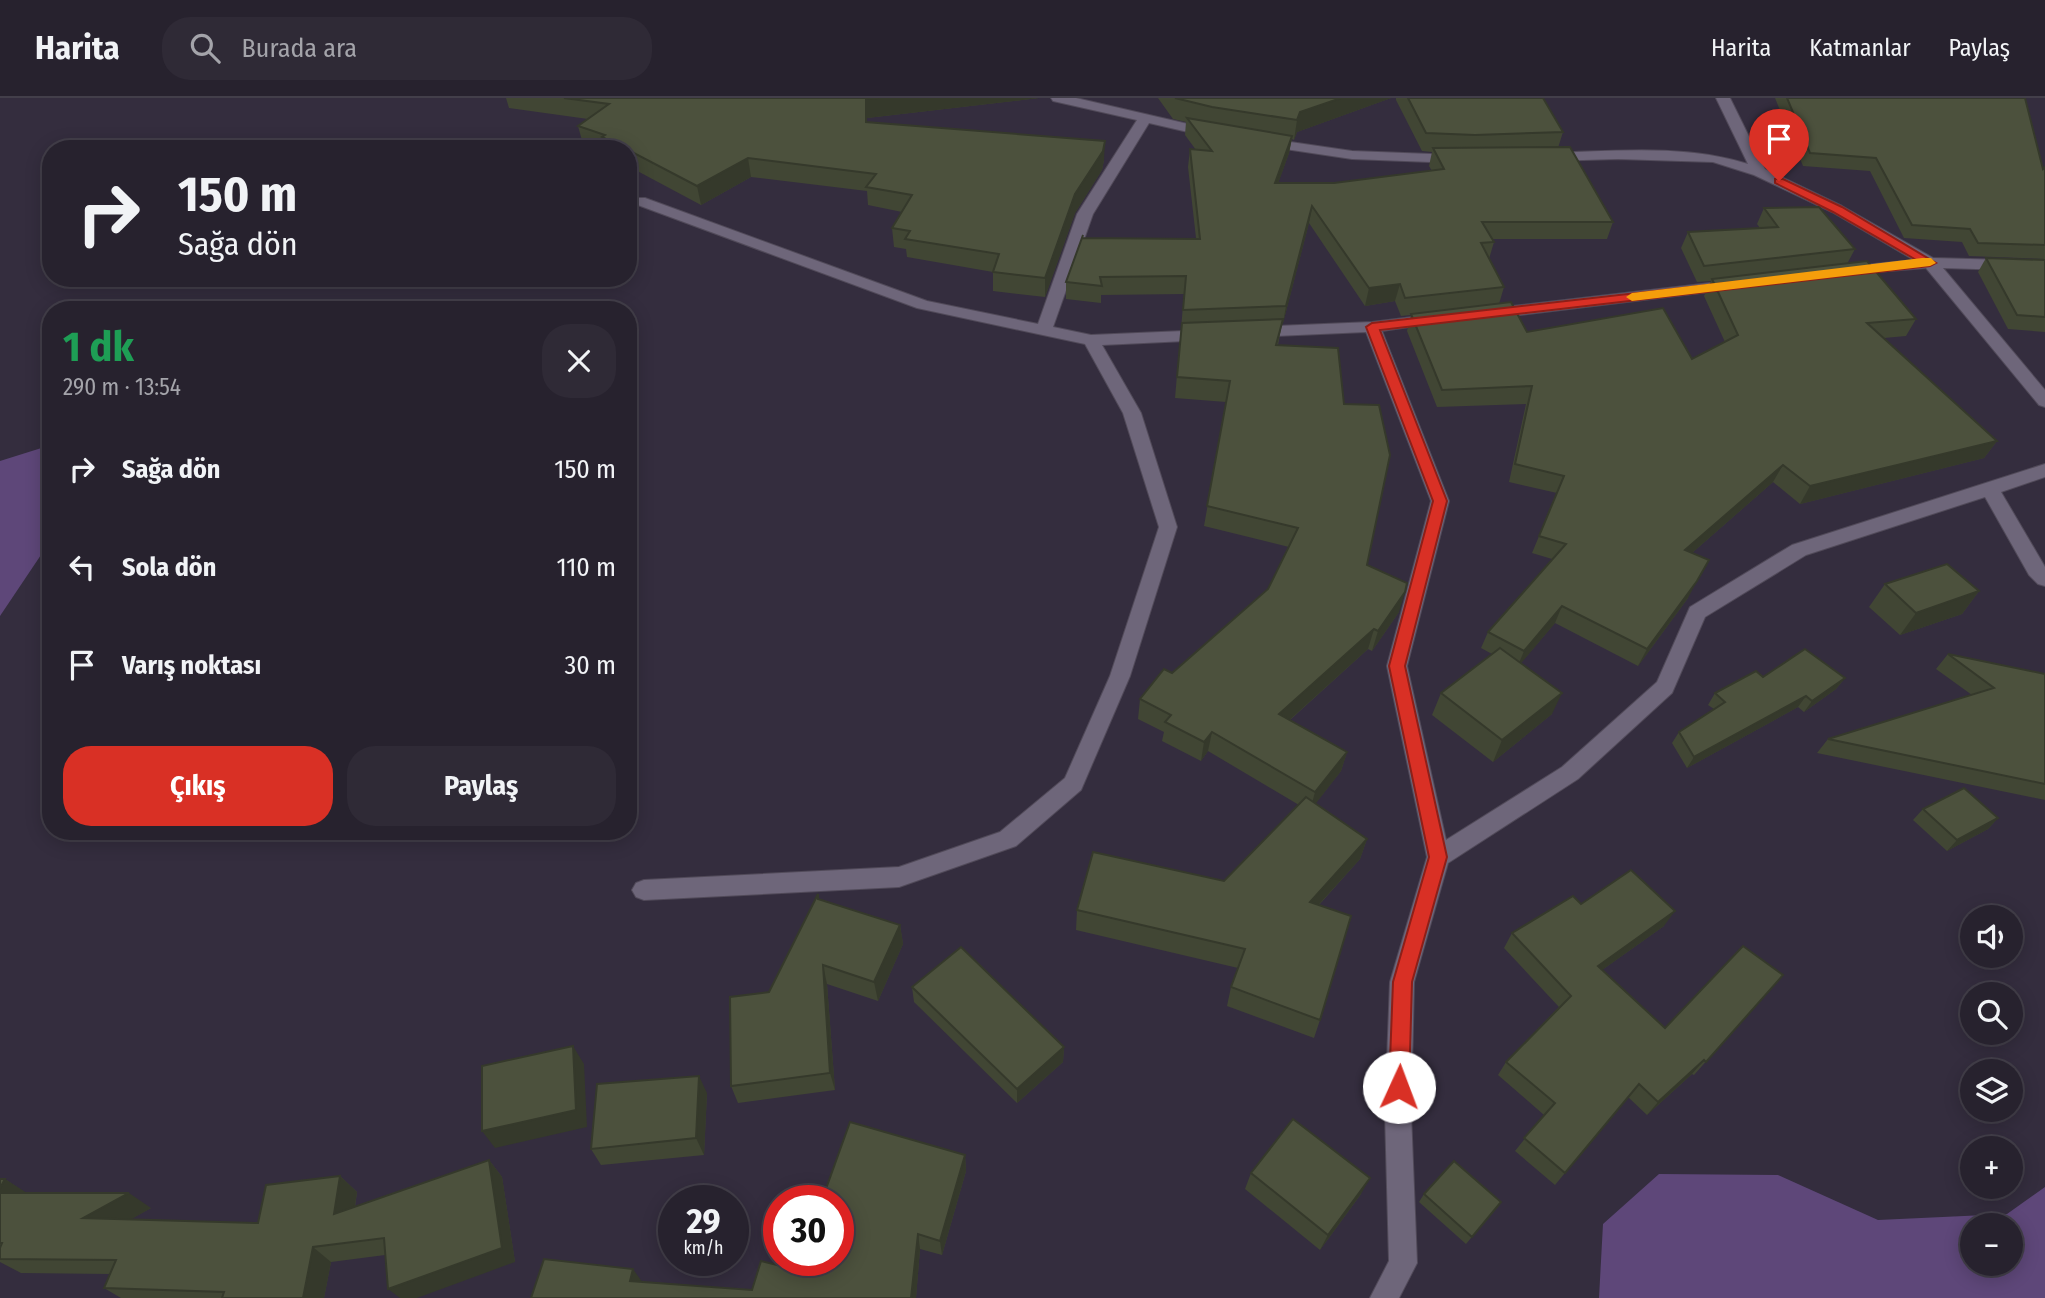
<!DOCTYPE html>
<html lang="tr">
<meta charset="utf-8">
<style>
body{margin:0;font-family:"Fira Sans Condensed",sans-serif;background:#2f2a36;color:#f1f3f6;height:100vh;display:flex;flex-direction:column;font-size:26px;white-space:nowrap}
*{box-sizing:border-box;margin:0}
p{font-size:23px;color:#a4a4aa}
.icon{flex:none;width:38px;height:38px;fill:none;stroke:currentColor;stroke-width:2;stroke-linecap:round;stroke-linejoin:round}
.map{position:relative;flex:1;overflow:hidden}
.sheet{position:absolute;left:42px;top:203px;width:595px;height:539px;display:flex;flex-direction:column;background:#27222e;border-radius:28px;box-shadow:0 4px 18px #0003,0 0 0 2px #433f4a}
.sheet>*{flex:none}
.hud{position:absolute;left:42px;top:42px;width:595px;height:147px;border-radius:28px;box-shadow:0 4px 18px #0003,0 0 0 2px #433f4a;background:#27222e;color:#f1f3f6;overflow:hidden}
.tools{position:absolute;left:1960px;top:807px;display:grid;gap:14px}
.tools a{display:grid;place-items:center;width:63px;height:63px;border-radius:50%;background:#27222e;box-shadow:0 4px 18px #0003,0 0 0 2px #433f4a;font-size:35px}
.speed{position:absolute;left:658px;top:1087px;display:flex;gap:14px;font-size:35px;font-weight:700;text-align:center}
.speed>*{display:grid;place-content:center;width:91px;height:91px;border-radius:50%;background:#27222e;box-shadow:0 4px 18px #0003,0 0 0 2px #433f4a;line-height:1}
.speed small{font-size:18px;font-weight:400}
.speed .limit{border:10px solid #d22;background:#fff;color:#111}
.pin{position:absolute;display:grid;place-items:center;width:60px;height:60px;color:#fff;margin:-72px -30px;border-radius:50% 50% 50% 0;rotate:-45deg;box-shadow:0 0 7px #0007}
.pin .icon{rotate:45deg}
.me{position:absolute;width:77px;margin:-38px;rotate:2deg;stroke-linejoin:round;filter:drop-shadow(0 0 5px #0008)}
.turn{display:flex;align-items:center;gap:24px;height:147px;padding:0 21px;font-size:32px}
.turn .icon{width:91px;height:91px;stroke-width:2.5}
.turn b{display:block;font-size:49px;line-height:60px}
.round{display:grid;place-items:center;flex:none;width:74px;height:74px;border-radius:28px;background:#2f2a36}
.headline{display:flex;align-items:center;justify-content:space-between;height:119px;padding:0 21px}
h1{font-size:42px;font-weight:700;line-height:52px;color:#1e9e55}
.cta{display:flex;gap:14px;margin-top:auto;padding:14px 21px}
.cta a{flex:1;height:80px;border-radius:28px;background:#d93025;color:#fff;font-size:28px;font-weight:700;line-height:80px;text-align:center}
.cta a+a{background:#2f2a36;color:#f1f3f6}
ul{padding:0;list-style:none}
li{display:flex;align-items:center;gap:21px;height:98px;padding:0 21px}
li div{flex:1}
li b{display:block;font-size:26px}
li em{font-style:normal}
header{display:flex;align-items:center;gap:42px;box-sizing:border-box;height:98px;padding:0 35px;background:#27222e;border-bottom:2px solid #433f4a}
header strong{font-size:33px}
nav{display:flex;gap:38px;margin-inline-start:auto;font-size:24px}
.search{width:490px;height:63px;background:#2f2a36;display:flex;align-items:center;gap:18px;box-sizing:border-box;padding:0 24px;border-radius:28px;color:#a4a4aa;font-size:26px}
.map>svg:first-child{display:block}
</style>
<header>
<strong>Harita</strong>
<div class="search"><svg class="icon" aria-label="search" viewBox="0 0 24 24"><circle cx="10" cy="10" r="6"/><path d="M15 15l6 6"/></svg>Burada ara</div>
<nav><a>Harita</a><a>Katmanlar</a><a>Paylaş</a></nav>
</header>
<div class="map">
<svg width="2045" height="1200" viewBox="0 0 2045 1200">
<rect width="100%" height="100%" fill="#342d3e"/>
<!-- green -->
<g fill="#5e4779" fill-rule="evenodd">
<path d="M 51,347 L 51,442 L 0,518 L 0,363 Z"/>
<path d="M 1659,1076 L 1778,1077 L 1878,1122 L 2007,1116 L 2045,1089 L 2045,1200 L 1599,1200 L 1603,1126 ZM 1972,1127 L 2011,1127 L 2011,1166 L 1972,1166 Z"/>
</g>
<g fill="none" stroke-linecap="round" stroke-linejoin="round">
<defs>
<g id="street">
<path d="M 1051,0 L 1076,0 L 1214,32 L 1221,36 L 1214,40 L 1149,25 L 1093,116 L 1053,229 L 1091,237 L 1207,232 L 1215,237 L 1207,242 L 1102,247 L 1141,315 L 1177,429 L 1130,578 L 1081,692 L 1016,748 L 899,789 L 644,802 L 636,799 L 632,792 L 636,785 L 644,782 L 899,769 L 1000,734 L 1065,680 L 1110,578 L 1159,429 L 1123,315 L 1085,246 L 917,210 L 635,106 L 633,103 L 635,100 L 645,100 L 927,203 L 1038,226 L 1077,116 L 1137,22 L 1053,3 Z"/>
<path d="M 1716,0 L 1730,0 L 1765,71 L 1842,108 L 1933,160 L 2045,163 L 2045,173 L 1943,170 L 2045,292 L 2045,309 L 2039,307 L 1926,170 L 1839,177 L 1837,174 L 1839,171 L 1845,169 L 1914,162 L 1832,114 L 1754,77 L 1713,64 L 1618,61 L 1549,63 L 1542,59 L 1549,55 C 1614,53 1685,46 1748,66 Z"/>
<path d="M 1263,40 L 1352,53 L 1457,57 L 1464,61 L 1457,65 L 1352,61 L 1258,47 L 1258,41 Z"/>
<path d="M 1736,182 L 1742,184 L 1744,187 L 1742,190 L 1487,221 L 1479,216 L 1487,211 Z"/>
<path d="M 1437,216 L 1443,218 L 1445,221 L 1443,224 L 1382,233 L 1449,403 L 1407,568 L 1446,742 L 1562,669 L 1657,584 L 1690,509 L 1792,447 L 2045,366 L 2045,379 L 2001,394 L 2045,469 L 2045,488 L 2038,486 L 2029,477 L 1985,399 L 1806,457 L 1705,519 L 1672,595 L 1578,681 L 1448,765 L 1414,884 L 1411,1015 L 1417,1165 L 1399,1200 L 1370,1200 L 1389,1163 L 1385,1015 L 1390,884 L 1427,759 L 1387,568 L 1431,403 L 1366,234 L 1253,239 L 1245,234 L 1253,229 L 1372,224 Z"/>
</g>
</defs>
<!-- street casing -->
<use href="#street" stroke="#514a59" stroke-width="2"/>
<!-- street -->
<use href="#street" fill="#6e667a" fill-rule="evenodd"/>
</g>
<!-- wall -->
<g fill="#414634">
<path d="M 506,0 L 1039,0 L 867,20 L 867,24 L 1104,62 L 1102,72 L 1075,115 L 1045,199 L 993,193 L 993,174 L 907,159 L 906,151 L 894,149 L 892,130 L 902,114 L 868,107 L 867,93 L 751,79 L 701,107 L 628,68 L 628,51 L 597,51 L 583,46 L 578,28 L 588,21 L 509,10 Z"/>
<path d="M 1158,0 L 1391,0 L 1297,34 L 1294,42 L 1292,41 L 1289,55 L 1278,85 L 1334,85 L 1432,73 L 1429,68 L 1432,54 L 1422,53 L 1396,2 L 1396,0 L 1543,0 L 1563,34 L 1558,50 L 1613,124 L 1607,141 L 1492,141 L 1494,144 L 1489,161 L 1504,189 L 1499,206 L 1527,234 L 1692,261 L 1725,244 L 1704,198 L 1711,183 L 1697,184 L 1681,150 L 1688,134 L 1760,130 L 1757,126 L 1764,110 L 1855,151 L 1847,166 L 1916,221 L 1906,238 L 1884,240 L 1997,343 L 1984,360 L 1800,406 L 1773,384 L 1692,455 L 1688,500 L 1638,568 L 1555,525 L 1521,565 L 1552,616 L 1493,664 L 1432,617 L 1441,595 L 1492,556 L 1481,550 L 1488,534 L 1552,461 L 1532,455 L 1557,395 L 1509,384 L 1526,306 L 1437,309 L 1407,233 L 1411,217 L 1401,218 L 1395,203 L 1365,208 L 1309,125 L 1283,225 L 1282,226 L 1278,247 L 1344,306 L 1367,467 L 1399,514 L 1372,553 L 1368,551 L 1290,622 L 1347,654 L 1341,673 L 1315,706 L 1367,741 L 1360,761 L 1319,807 L 1320,922 L 1314,940 L 1227,908 L 1231,889 L 1238,870 L 1076,832 L 1077,812 L 1224,783 L 1299,707 L 1208,653 L 1201,663 L 1162,643 L 1164,634 L 1138,621 L 1140,601 L 1172,575 L 1268,491 L 1289,449 L 1204,428 L 1226,304 L 1175,300 L 1184,196 L 1101,197 L 1101,205 L 1066,201 L 1066,184 L 1083,140 L 1196,140 L 1188,69 L 1190,51 L 1196,52 L 1185,37 L 1186,24 L 1173,21 Z"/>
<path d="M 1775,0 L 2025,0 L 2043,71 L 2045,69 L 2045,161 L 1969,158 L 1962,144 L 1904,140 L 1870,73 L 1803,68 Z"/>
<path d="M 1986,160 L 2045,162 L 2045,234 L 2008,231 L 1978,174 Z"/>
<path d="M 1885,486 L 1979,493 L 1962,516 L 1900,537 L 1869,509 Z"/>
<path d="M 1948,556 L 2045,576 L 2045,702 L 1817,655 L 1828,641 L 1972,597 L 1936,571 Z"/>
<path d="M 1763,579 L 1845,580 L 1836,591 L 1804,614 L 1798,609 L 1687,670 L 1672,645 L 1679,634 L 1714,611 L 1708,607 L 1715,595 Z"/>
<path d="M 1923,711 L 1998,720 L 1988,731 L 1947,753 L 1913,722 Z"/>
<path d="M 818,796 L 819,801 L 900,827 L 903,846 L 878,903 L 827,886 L 835,992 L 738,1005 L 731,988 L 769,894 Z"/>
<path d="M 1581,806 L 1664,828 L 1602,872 L 1665,930 L 1783,877 L 1694,977 L 1692,976 L 1647,1017 L 1628,999 L 1555,1087 L 1515,1053 L 1544,1017 L 1498,977 L 1506,964 L 1559,909 L 1504,850 L 1512,835 Z"/>
<path d="M 912,889 L 1064,949 L 1063,964 L 1017,1005 L 914,904 Z"/>
<path d="M 707,995 L 704,1057 L 601,1067 L 591,1051 Z"/>
<path d="M 965,1057 L 966,1073 L 942,1157 L 920,1151 L 916,1200 L 531,1200 L 642,1184 L 752,1192 L 797,1172 Z"/>
<path d="M 489,1062 L 502,1079 L 515,1164 L 385,1157 L 331,1164 L 324,1200 L 121,1200 L 104,1190 L 110,1176 L 21,1175 L 0,1164 L 0,1081 L 5,1081 L 26,1095 L 151,1110 L 131,1121 L 258,1125 L 340,1078 L 357,1094 L 355,1109 Z"/>
<path d="M 1251,1075 L 1361,1096 L 1320,1152 L 1245,1091 Z"/>
<path d="M 1424,1096 L 1501,1104 L 1466,1146 L 1419,1104 Z"/>
</g>
<!-- shaded-wall -->
<g fill="#35392b">
<path d="M 878,0 L 1039,0 L 867,20 L 868,42 L 866,1 Z"/>
<path d="M 1341,0 L 1391,0 L 1297,34 L 1294,42 L 1297,22 L 1300,14 Z"/>
<path d="M 1292,38 L 1289,55 L 1272,103 L 1275,85 Z"/>
<path d="M 1105,43 L 1104,62 L 1102,72 L 1075,115 L 1045,199 L 1045,180 L 1075,96 Z"/>
<path d="M 748,60 L 751,79 L 701,107 L 697,88 Z"/>
<path d="M 1312,108 L 1309,125 L 1283,225 L 1286,208 Z"/>
<path d="M 1400,186 L 1395,203 L 1365,208 L 1369,190 Z"/>
<path d="M 1997,343 L 1984,360 L 1800,406 L 1810,388 Z"/>
<path d="M 1783,367 L 1773,384 L 1676,469 L 1685,452 Z"/>
<path d="M 1697,483 L 1688,500 L 1638,568 L 1647,551 Z"/>
<path d="M 1979,493 L 1962,516 L 1900,537 L 1916,515 Z"/>
<path d="M 1405,494 L 1399,514 L 1372,553 L 1378,533 Z"/>
<path d="M 1562,508 L 1555,525 L 1517,570 L 1524,553 Z"/>
<path d="M 1374,531 L 1368,551 L 1275,635 L 1279,616 Z"/>
<path d="M 1845,580 L 1836,591 L 1804,614 L 1812,603 Z"/>
<path d="M 1562,595 L 1552,616 L 1493,664 L 1502,642 Z"/>
<path d="M 1806,598 L 1798,609 L 1687,670 L 1694,659 Z"/>
<path d="M 1212,634 L 1208,653 L 1201,663 L 1204,644 Z"/>
<path d="M 1347,654 L 1341,673 L 1310,713 L 1315,694 Z"/>
<path d="M 1998,720 L 1988,731 L 1947,753 L 1957,742 Z"/>
<path d="M 1367,741 L 1360,761 L 1303,824 L 1310,804 Z"/>
<path d="M 1675,813 L 1664,828 L 1588,882 L 1598,868 Z"/>
<path d="M 900,827 L 903,846 L 878,903 L 874,884 Z"/>
<path d="M 823,867 L 827,886 L 835,992 L 830,975 Z"/>
<path d="M 573,948 L 584,966 L 587,1029 L 495,1050 L 482,1033 Z"/>
<path d="M 1064,949 L 1063,964 L 1017,1005 L 1017,991 Z"/>
<path d="M 1704,962 L 1692,976 L 1647,1017 L 1658,1004 Z"/>
<path d="M 699,978 L 707,995 L 704,1057 L 696,1040 Z"/>
<path d="M 965,1057 L 966,1073 L 942,1157 L 940,1143 Z"/>
<path d="M 489,1062 L 502,1079 L 515,1164 L 417,1200 L 400,1200 L 388,1191 Z"/>
<path d="M 340,1078 L 357,1094 L 351,1132 L 334,1116 Z"/>
<path d="M 1370,1080 L 1361,1096 L 1320,1152 L 1328,1137 Z"/>
<path d="M 5,1081 L 30,1097 L 0,1096 L 0,1090 Z"/>
<path d="M 129,1095 L 151,1110 L 107,1135 L 83,1120 Z"/>
<path d="M 918,1136 L 920,1151 L 916,1200 L 911,1200 Z"/>
<path d="M 313,1149 L 331,1164 L 324,1200 L 303,1200 Z"/>
<path d="M 633,1171 L 643,1185 L 630,1183 Z"/>
</g>
<!-- building -->
<g fill="#4c513d" stroke="#35392b" stroke-width="2">
<path d="M 564,0 L 878,0 L 866,1 L 866,24 L 1105,43 L 1103,53 L 1075,96 L 1045,180 L 993,174 L 999,156 L 905,141 L 910,133 L 892,130 L 912,97 L 866,89 L 876,76 L 748,60 L 697,88 L 628,52 L 628,51 L 625,51 L 602,39 L 605,37 L 578,28 L 609,6 Z"/>
<path d="M 1175,0 L 1341,0 L 1300,14 L 1297,22 L 1212,9 Z"/>
<path d="M 1408,0 L 1543,0 L 1563,34 L 1475,37 L 1426,35 Z"/>
<path d="M 1787,0 L 2025,0 L 2043,71 L 2045,69 L 2045,147 L 1978,145 L 1970,131 L 1912,127 L 1876,60 L 1810,55 Z"/>
<path d="M 1187,20 L 1292,38 L 1275,85 L 1334,85 L 1444,71 L 1433,50 L 1570,49 L 1613,124 L 1482,124 L 1494,144 L 1481,145 L 1504,189 L 1405,200 L 1400,186 L 1369,190 L 1312,108 L 1286,208 L 1183,212 L 1186,178 L 1100,179 L 1102,188 L 1066,184 L 1083,137 L 1082,140 L 1200,141 L 1190,51 L 1212,53 Z"/>
<path d="M 1819,109 L 1855,151 L 1704,168 L 1688,134 L 1778,129 L 1764,110 Z"/>
<path d="M 1986,160 L 2045,162 L 2045,219 L 2017,217 Z"/>
<path d="M 1867,163 L 1916,221 L 1867,225 L 1997,343 L 1810,388 L 1783,367 L 1685,452 L 1709,462 L 1697,483 L 1647,551 L 1562,508 L 1524,553 L 1488,534 L 1566,446 L 1539,438 L 1564,378 L 1515,366 L 1532,288 L 1442,292 L 1411,216 L 1511,204 L 1527,234 L 1663,210 L 1692,261 L 1738,237 L 1712,181 Z"/>
<path d="M 1283,221 L 1276,247 L 1338,250 L 1344,306 L 1379,307 L 1390,357 L 1367,467 L 1407,485 L 1405,494 L 1378,533 L 1374,531 L 1279,616 L 1347,654 L 1315,694 L 1212,634 L 1204,644 L 1165,624 L 1171,617 L 1140,601 L 1164,571 L 1172,575 L 1268,491 L 1298,430 L 1207,408 L 1230,283 L 1177,279 L 1182,225 Z"/>
<path d="M 1947,466 L 1979,493 L 1916,515 L 1885,486 Z"/>
<path d="M 1500,550 L 1562,595 L 1502,642 L 1441,595 Z"/>
<path d="M 1805,551 L 1845,580 L 1812,603 L 1806,598 L 1694,659 L 1679,634 L 1725,604 L 1715,595 L 1756,573 L 1763,579 Z"/>
<path d="M 1948,556 L 2045,576 L 2045,686 L 1828,641 L 1994,590 Z"/>
<path d="M 1964,690 L 1998,720 L 1957,742 L 1923,711 Z"/>
<path d="M 1306,699 L 1367,741 L 1310,804 L 1351,818 L 1320,922 L 1231,889 L 1245,851 L 1077,812 L 1093,754 L 1224,783 Z"/>
<path d="M 1631,772 L 1675,813 L 1598,868 L 1665,930 L 1743,848 L 1783,877 L 1706,964 L 1704,962 L 1658,1004 L 1639,986 L 1565,1075 L 1524,1040 L 1555,1005 L 1506,964 L 1571,898 L 1512,835 L 1573,798 L 1581,806 Z"/>
<path d="M 818,796 L 818,801 L 900,827 L 874,884 L 823,867 L 830,975 L 731,988 L 730,899 L 769,894 Z"/>
<path d="M 961,849 L 1064,949 L 1017,991 L 912,889 Z"/>
<path d="M 573,948 L 576,1012 L 482,1033 L 482,968 Z"/>
<path d="M 699,978 L 696,1040 L 591,1051 L 597,986 Z"/>
<path d="M 1293,1021 L 1370,1080 L 1328,1137 L 1251,1075 Z"/>
<path d="M 850,1024 L 965,1057 L 940,1143 L 918,1136 L 911,1200 L 531,1200 L 544,1161 L 633,1171 L 630,1183 L 752,1192 L 761,1163 L 797,1172 L 801,1162 L 838,1162 L 838,1102 L 822,1102 Z"/>
<path d="M 489,1062 L 502,1150 L 388,1191 L 384,1140 L 313,1149 L 303,1200 L 222,1200 L 224,1194 L 104,1190 L 116,1162 L 0,1161 L 0,1150 L 2,1145 L 0,1145 L 0,1095 L 129,1095 L 83,1120 L 258,1125 L 266,1087 L 340,1078 L 334,1116 Z"/>
<path d="M 1454,1063 L 1501,1104 L 1472,1139 L 1424,1096 Z"/>
<path d="M 0,1081 L 5,1081 L 0,1090 Z"/>
</g>
<!-- route -->
<path fill="#d93025" stroke="#8d1f18" stroke-width="2" d="M 1775,81 L 1783,81 L 1842,109 L 1936,165 L 1930,168 L 1380,232 L 1447,403 L 1405,568 L 1447,759 L 1412,884 L 1409,989 L 1406,996 L 1399,998 L 1392,996 L 1389,989 L 1393,884 L 1429,759 L 1389,568 L 1433,403 L 1366,229 L 1372,225 L 1918,163 L 1833,114 L 1775,85 Z"/>
<!-- slow -->
<path fill="#f59e0b" d="M 1922,160 L 1931,160 L 1936,165 L 1930,168 L 1632,203 L 1626,199 L 1632,195 Z"/>
</svg>
<div class="tools">
<a><svg class="icon" aria-label="sound" viewBox="0 0 24 24"><path d="M4 9h4l5-4v14l-5-4H4zM17 9q2 3 0 6"/></svg></a>
<a><svg class="icon" aria-label="search" viewBox="0 0 24 24"><circle cx="10" cy="10" r="6"/><path d="M15 15l6 6"/></svg></a>
<a><svg class="icon" aria-label="layers" viewBox="0 0 24 24"><path d="M12 4l9 5-9 5-9-5zM3 14l9 5 9-5"/></svg></a>
<a>+</a>
<a>−</a>
</div>
<div class="speed"><div>29<small>km/h</small></div><div class="limit">30</div></div>
<div class="pin" style="left:1779px;top:83px;background:#d93025"><svg class="icon" aria-label="arrive" viewBox="0 0 24 24"><path d="M6 21V4h12l-3 4 3 4H6"/></svg></div>
<svg class="me" style="left:1399px;top:989px" viewBox="-20 -20 40 40"><circle r="19" fill="#fff"/><path d="M0-13L10 11 0 6-10 11z" fill="#d93025"/></svg>
<div class="hud">
<div class="turn"><svg class="icon" aria-label="right" viewBox="0 0 24 24"><path d="M7 20v-9h11M14 6l5 5-5 5"/></svg><div><b>150 m</b>Sağa dön</div></div>
</div>
<section class="sheet">
<div class="headline"><div><h1>1 dk</h1><p>290 m · 13:54</p></div><a class="round"><svg class="icon" aria-label="close" viewBox="0 0 24 24"><path d="M6 6l12 12M18 6L6 18"/></svg></a></div>
<ul>
<li><svg class="icon" aria-label="right" viewBox="0 0 24 24"><path d="M7 20v-9h11M14 6l5 5-5 5"/></svg><div><b>Sağa dön</b></div><em>150 m</em></li>
<li><svg class="icon" aria-label="left" viewBox="0 0 24 24"><path d="M17 20v-9H6M10 6l-5 5 5 5"/></svg><div><b>Sola dön</b></div><em>110 m</em></li>
<li><svg class="icon" aria-label="arrive" viewBox="0 0 24 24"><path d="M6 21V4h12l-3 4 3 4H6"/></svg><div><b>Varış noktası</b></div><em>30 m</em></li>
</ul>
<div class="cta"><a>Çıkış</a><a>Paylaş</a></div>
</section>
</div>
